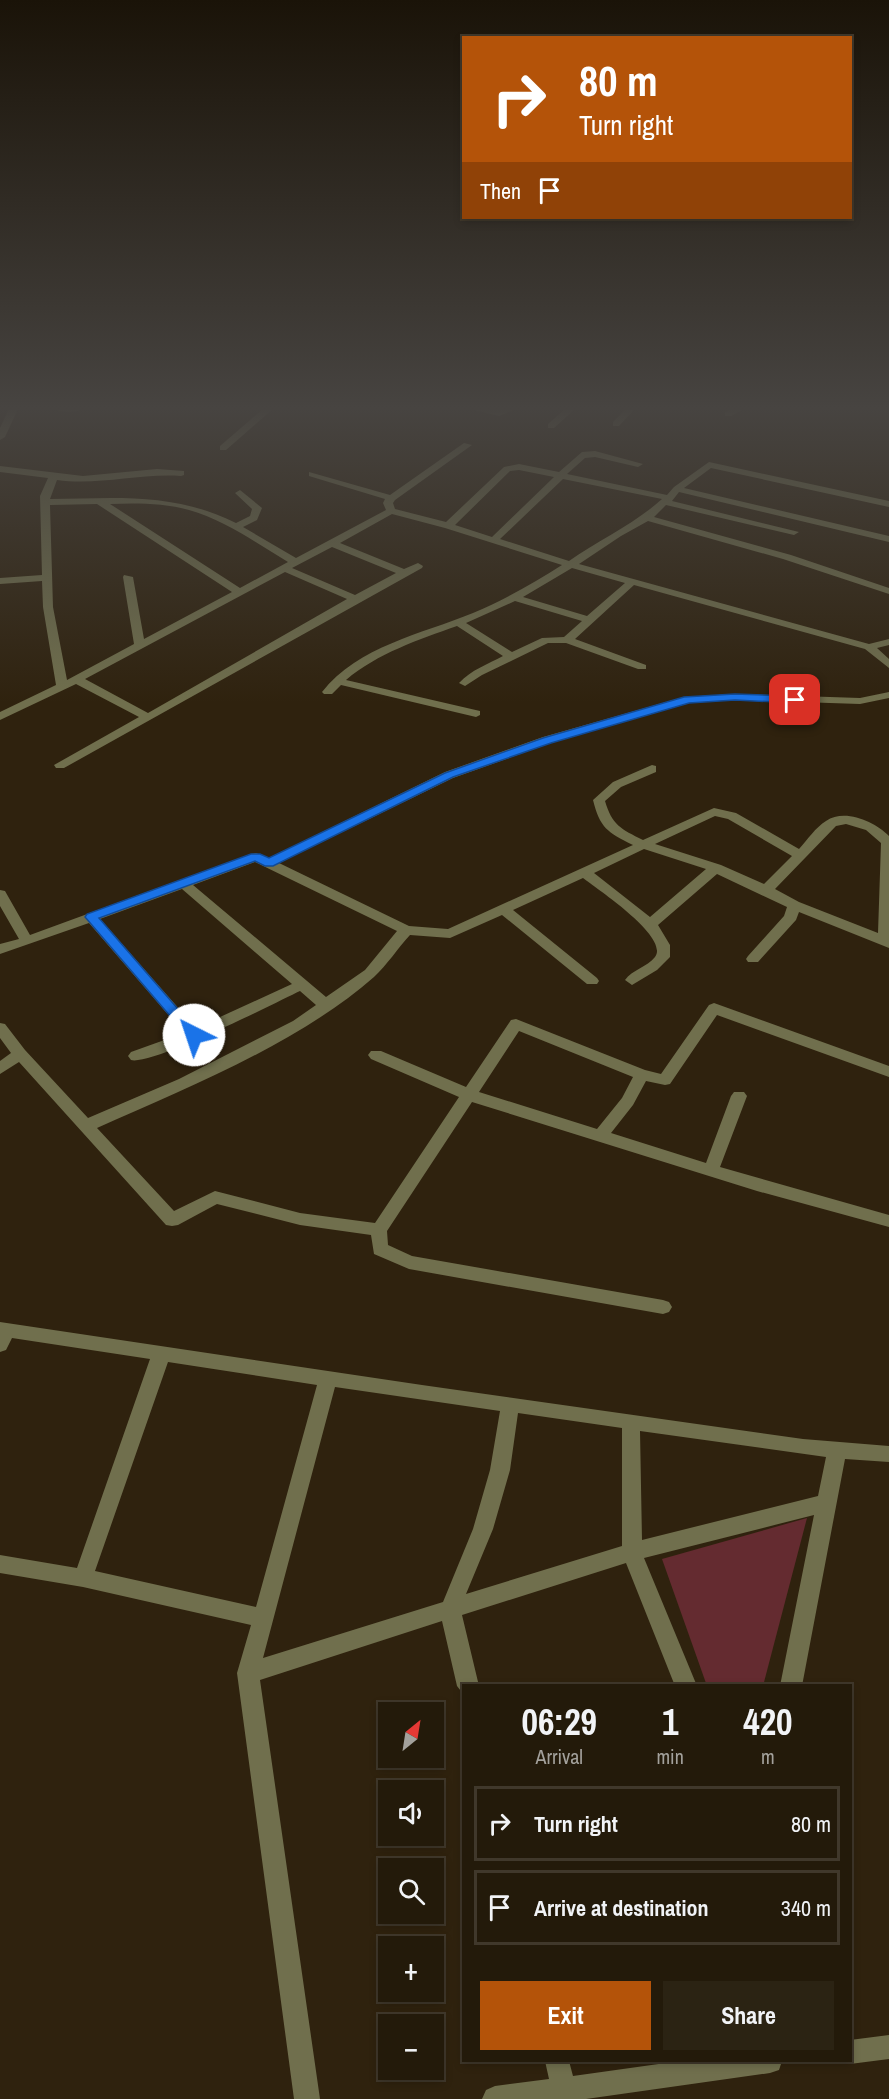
<!DOCTYPE html>
<meta charset="utf-8">
<style>
body{margin:0;font-family:"Archivo Narrow",sans-serif;background:#2b2313;color:#f1f3f6;height:100vh;display:flex;flex-direction:column;font-size:22px;white-space:nowrap}
*{box-sizing:border-box;margin:0}
p{font-size:20px;color:#a3a19c}
.icon{flex:none;width:33px;height:33px;fill:none;stroke:currentColor;stroke-width:2;stroke-linecap:round;stroke-linejoin:round}
.map{position:relative;flex:1;overflow:hidden}
.sheet{position:absolute;left:462px;top:1684px;width:390px;height:378px;display:flex;flex-direction:column;background:#231a0a;border-radius:0px;box-shadow:0 3px 9px #0003,0 0 0 2px #40382b}
.sheet>*{flex:none}
.banner{position:absolute;left:462px;top:36px;width:390px;height:183px;border-radius:0px;box-shadow:0 3px 9px #0003,0 0 0 2px #40382b;background:#b45309;color:#fff;overflow:hidden}
.needle{width:39px;rotate:30deg}
.tools{position:absolute;left:378px;top:1702px;display:grid;gap:12px}
.tools a{display:grid;place-items:center;width:66px;height:66px;border-radius:0px;background:#231a0a;box-shadow:0 3px 9px #0003,0 0 0 2px #40382b;font-size:30px}
.pin{position:absolute;display:grid;place-items:center;width:51px;height:51px;color:#fff;margin:-26px;border-radius:12px;box-shadow:0 3px 9px #0006}
.me{position:absolute;width:66px;margin:-33px;rotate:319deg;stroke-linejoin:round;filter:drop-shadow(0 0 4px #0008)}
.turn{display:flex;align-items:center;gap:21px;height:126px;padding:0 18px;font-size:27px}
.turn .icon{width:78px;height:78px;stroke-width:2.5}
.turn b{display:block;font-size:42px;line-height:51px}
.then{display:flex;align-items:center;height:57px;padding:0 18px;background:#0003;gap:12px;font-size:22px}
.eta{display:flex;justify-content:space-evenly;align-items:center;height:102px;text-align:center}
.eta b{font-size:36px;font-weight:700;line-height:42px}
.action{display:flex;gap:12px;margin-top:auto;padding:12px 18px}
.action a{flex:1;height:69px;border-radius:0px;background:#b45309;color:#fff;font-size:24px;font-weight:700;line-height:69px;text-align:center}
.action a+a{background:#2b2313;color:#f1f3f6}
ul{padding:0;list-style:none}
li{display:flex;align-items:center;gap:18px;height:75px;margin:0 12px 9px;padding:0 6px;border:3px solid #40382b;border-radius:0px}
li div{flex:1}
li b{display:block;font-size:22px}
li em{font-style:normal}
.map>svg:first-child{display:block}
</style>
<div class="map">
<svg width="889" height="2099" viewBox="0 0 889 2099">
<rect width="100%" height="100%" fill="#2f220e"/>
<!-- green -->
<path fill="#642b30" d="M 807,1518 L 763,1686 L 707,1686 L 662,1559 Z"/>
<g fill="none" stroke-linecap="round" stroke-linejoin="round">
<!-- minor -->
<g fill="#706f4d" fill-rule="evenodd">
<path d="M 9,409 L 18,409 L 5,437 L 0,440 L 0,428 Z"/>
<path d="M 56,409 L 82,409 C 76,413 62,413 56,409 Z"/>
<path d="M 263,409 L 273,409 L 226,450 L 220,450 L 220,446 Z"/>
<path d="M 469,409 L 516,409 L 499,416 Z"/>
<path d="M 565,409 L 575,409 L 554,428 L 548,428 L 548,424 Z"/>
<path d="M 626,409 L 635,409 L 619,426 L 613,426 L 613,422 Z"/>
<path d="M 732,409 L 744,409 L 731,416 L 725,416 L 725,412 Z"/>
<path d="M 464,443 L 472,445 L 395,500 L 393,503 L 395,509 L 446,522 L 504,467 L 519,464 L 559,472 L 582,452 L 595,451 L 643,464 L 638,467 L 595,457 L 585,458 L 567,474 L 667,495 L 674,487 L 709,462 L 889,501 L 889,507 L 711,468 L 684,488 L 889,536 L 889,542 L 679,492 L 672,501 L 799,532 L 794,535 L 666,505 L 654,517 L 791,555 L 889,588 L 889,594 L 783,559 L 648,521 L 621,536 L 579,564 L 869,644 L 889,639 L 889,645 L 877,648 L 889,659 L 889,668 L 865,649 L 634,585 L 575,639 L 646,665 L 646,669 L 638,669 L 566,643 L 548,643 L 482,675 L 465,686 L 459,683 C 471,670 488,664 503,656 L 457,626 C 418,640 378,653 346,680 L 480,711 L 480,715 L 476,717 L 341,685 L 332,694 L 324,694 L 322,692 C 358,646 422,634 473,613 C 504,600 534,583 562,565 L 445,528 L 392,514 L 340,543 L 404,569 L 418,563 L 423,566 L 422,568 L 64,768 L 56,768 L 54,765 L 139,717 L 76,684 L 0,720 L 0,712 L 56,685 L 43,607 L 42,581 L 0,584 L 0,578 L 42,575 L 40,496 L 48,478 L 0,472 L 0,466 L 83,476 L 157,469 L 184,471 L 184,475 L 181,476 C 139,473 98,486 57,480 L 50,499 C 117,498 174,492 236,523 L 250,516 L 252,509 L 235,493 L 240,490 L 262,508 L 257,520 L 243,527 L 296,558 L 386,510 L 383,503 L 385,499 L 309,476 L 309,472 L 390,495 ZM 519,470 L 554,477 L 492,537 L 455,525 L 510,471 ZM 563,479 L 662,499 C 636,523 599,540 569,561 L 500,539 ZM 97,504 L 232,592 L 144,639 L 133,577 L 124,575 L 123,577 L 134,644 L 67,680 L 53,607 L 50,505 ZM 110,504 C 136,503 164,503 189,510 C 225,520 256,543 288,562 L 240,588 ZM 332,547 L 396,573 L 355,595 L 292,568 ZM 572,568 L 625,583 L 587,616 L 523,597 ZM 285,572 L 347,599 L 148,713 L 85,679 ZM 515,601 L 582,621 L 564,637 L 542,638 L 512,652 L 466,623 Z"/>
<path d="M 889,692 L 889,698 L 860,704 L 735,700 L 689,702 L 551,743 L 453,778 L 279,863 L 409,926 L 448,929 L 633,845 C 607,832 600,828 593,800 L 613,782 L 652,765 L 656,766 L 656,772 L 621,787 L 605,801 C 612,825 621,829 643,840 L 714,808 L 736,813 L 799,849 C 807,840 816,827 826,821 C 845,808 875,822 889,836 L 889,948 L 799,912 L 796,920 L 758,962 L 748,962 L 746,959 L 748,956 L 784,916 L 787,907 L 717,874 L 658,925 L 670,945 L 670,957 L 657,970 L 632,985 L 625,980 C 632,970 647,967 655,957 C 670,937 597,889 583,878 L 513,910 L 597,978 L 599,981 L 597,984 L 587,984 L 502,915 L 450,938 L 410,935 C 398,948 387,965 374,977 C 300,1042 188,1088 97,1128 L 174,1211 L 215,1191 L 300,1213 L 375,1223 L 459,1097 L 371,1059 L 368,1055 L 371,1051 L 381,1051 L 466,1087 L 511,1020 L 516,1019 L 645,1070 L 661,1074 L 709,1005 L 714,1003 L 889,1066 L 889,1077 L 717,1015 L 670,1084 L 665,1085 L 646,1081 L 633,1105 L 611,1133 L 706,1163 L 731,1096 L 734,1092 L 744,1092 L 747,1096 L 720,1167 L 889,1215 L 889,1227 L 757,1191 L 472,1102 L 387,1231 L 388,1245 L 412,1256 L 663,1300 L 669,1302 L 672,1307 L 669,1312 L 663,1314 L 409,1269 L 374,1254 L 371,1235 L 300,1225 L 217,1204 L 178,1225 L 172,1226 L 166,1225 L 19,1062 L 0,1074 L 0,1061 L 11,1053 L 0,1038 L 0,1023 L 5,1024 L 25,1050 L 88,1118 L 179,1079 L 293,1021 L 316,1005 L 300,991 C 275,1003 151,1066 131,1060 L 128,1056 L 131,1052 L 184,1033 L 89,923 L 0,954 L 0,944 L 19,939 L 0,906 L 0,890 L 5,891 L 30,935 L 251,854 L 256,853 L 269,858 L 445,772 L 543,737 L 684,697 L 735,694 L 860,698 ZM 715,816 L 728,819 L 792,856 L 764,884 L 721,865 L 655,844 ZM 846,824 L 866,830 L 881,843 L 878,933 L 799,902 L 775,889 L 836,826 ZM 644,849 L 706,869 L 650,917 L 594,873 ZM 255,862 L 397,931 L 365,970 L 326,997 L 193,885 ZM 182,889 L 292,984 L 196,1028 L 100,919 ZM 519,1031 L 633,1077 L 622,1098 L 597,1129 L 479,1092 Z"/>
<path d="M 0,1322 L 422,1385 L 803,1439 L 889,1446 L 889,1462 L 845,1459 L 802,1686 L 780,1686 L 814,1515 L 644,1558 L 697,1686 L 675,1686 L 626,1563 L 462,1615 L 479,1686 L 464,1686 L 464,1695 L 457,1686 L 442,1621 L 260,1680 L 320,2099 L 294,2099 L 237,1673 L 251,1625 L 83,1587 L 0,1573 L 0,1555 L 77,1568 L 150,1359 L 12,1338 L 6,1350 L 0,1352 ZM 168,1362 L 317,1385 L 256,1607 L 95,1571 ZM 335,1387 L 500,1411 L 490,1470 L 473,1529 L 443,1602 L 263,1658 ZM 518,1413 L 622,1428 L 622,1546 L 466,1594 L 493,1529 L 510,1470 ZM 640,1431 L 826,1457 L 818,1496 L 642,1540 Z"/>
<path d="M 889,2035 L 889,2059 L 850,2064 L 842,2061 L 850,2061 L 850,2040 Z"/>
<path d="M 545,2061 L 569,2061 L 573,2076 L 680,2061 L 782,2061 L 779,2070 L 770,2073 L 586,2099 L 482,2099 L 486,2090 L 495,2086 L 549,2079 Z"/>
</g>
</g>
<!-- sky -->
<linearGradient id="sky" x2="0" y2="1"><stop stop-color="#1a1308"/><stop offset="0.58" stop-color="#474441"/><stop offset="1" stop-color="#474441" stop-opacity="0"/></linearGradient>
<rect width="889" height="703" fill="url(#sky)"/>
<!-- route -->
<path fill="#1a73e8" stroke="#114b97" stroke-width="1.5" d="M 735,694 L 795,696 L 801,700 L 795,703 L 735,700 L 689,703 L 551,743 L 453,777 L 273,866 L 265,866 L 255,861 L 99,918 L 198,1032 L 200,1035 L 198,1038 L 189,1038 L 85,917 L 87,914 L 251,854 L 260,854 L 269,858 L 445,773 L 543,738 L 684,697 Z"/>
</svg>
<div class="tools">
<a><svg class="needle" viewBox="-14 -14 28 28"><path d="M0-13l5 13h-10z" fill="#e53935"/><path d="M0 13l5-13h-10z" fill="#a3a19c"/></svg></a>
<a><svg class="icon" aria-label="sound" viewBox="0 0 24 24"><path d="M4 9h4l5-4v14l-5-4H4zM17 9q2 3 0 6"/></svg></a>
<a><svg class="icon" aria-label="search" viewBox="0 0 24 24"><circle cx="10" cy="10" r="6"/><path d="M15 15l6 6"/></svg></a>
<a>+</a>
<a>−</a>
</div>
<div class="pin" style="left:795px;top:700px;background:#d93025"><svg class="icon" aria-label="arrive" viewBox="0 0 24 24"><path d="M6 21V4h12l-3 4 3 4H6"/></svg></div>
<svg class="me" style="left:194px;top:1035px" viewBox="-20 -20 40 40"><circle r="19" fill="#fff"/><path d="M0-13L10 11 0 6-10 11z" fill="#1a73e8"/></svg>
<div class="banner">
<div class="turn"><svg class="icon" aria-label="right" viewBox="0 0 24 24"><path d="M7 20v-9h11M14 6l5 5-5 5"/></svg><div><b>80 m</b>Turn right</div></div>
<div class="then">Then<svg class="icon" aria-label="arrive" viewBox="0 0 24 24"><path d="M6 21V4h12l-3 4 3 4H6"/></svg></div>
</div>
<section class="sheet">
<div class="eta">
<div><b>06:29</b><p>Arrival</p></div>
<div><b>1</b><p>min</p></div>
<div><b>420</b><p>m</p></div>
</div>
<ul>
<li><svg class="icon" aria-label="right" viewBox="0 0 24 24"><path d="M7 20v-9h11M14 6l5 5-5 5"/></svg><div><b>Turn right</b></div><em>80 m</em></li>
<li><svg class="icon" aria-label="arrive" viewBox="0 0 24 24"><path d="M6 21V4h12l-3 4 3 4H6"/></svg><div><b>Arrive at destination</b></div><em>340 m</em></li>
</ul>
<div class="action"><a>Exit</a><a>Share</a></div>
</section>
</div>
